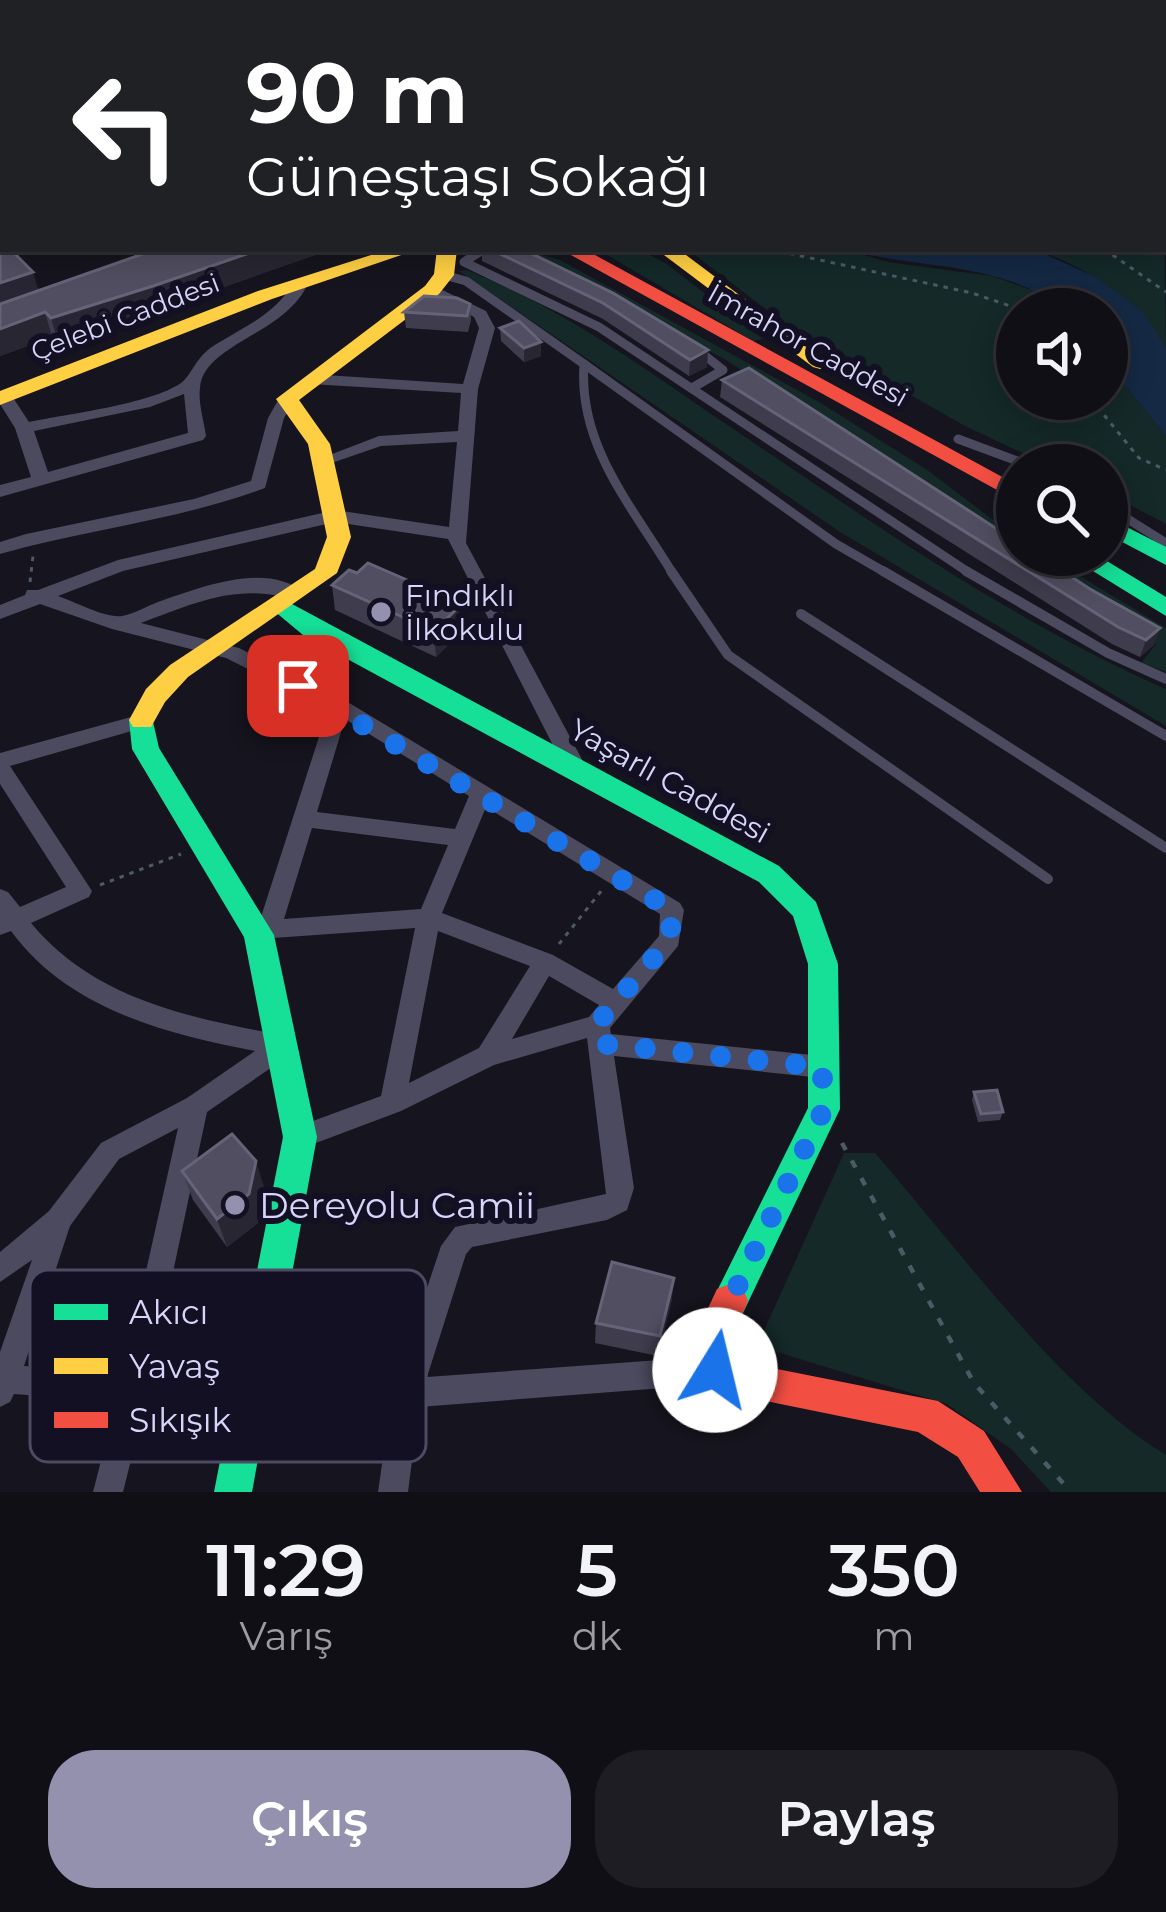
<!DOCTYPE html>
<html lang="tr">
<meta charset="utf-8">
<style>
body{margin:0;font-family:Montserrat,sans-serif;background:#1e1d23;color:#f1f3f6;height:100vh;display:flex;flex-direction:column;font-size:45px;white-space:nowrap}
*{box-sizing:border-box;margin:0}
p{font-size:39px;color:#9c9ca1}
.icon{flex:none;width:66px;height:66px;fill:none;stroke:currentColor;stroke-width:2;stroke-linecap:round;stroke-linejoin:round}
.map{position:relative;height:1492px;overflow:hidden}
.details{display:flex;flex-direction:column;background:#100f16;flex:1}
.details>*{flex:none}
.top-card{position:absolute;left:0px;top:0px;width:1167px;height:252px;box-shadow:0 6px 30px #0003,0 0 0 3px #302f35;background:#202124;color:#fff;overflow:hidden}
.controls{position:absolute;left:996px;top:288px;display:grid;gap:24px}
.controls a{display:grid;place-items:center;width:132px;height:132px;border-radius:50%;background:#100f16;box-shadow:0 6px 30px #0003,0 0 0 3px #302f35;font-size:60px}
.pin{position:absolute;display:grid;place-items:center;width:102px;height:102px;color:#fff;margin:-51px;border-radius:24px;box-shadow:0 6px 18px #0006}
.me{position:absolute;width:132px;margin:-66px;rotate:9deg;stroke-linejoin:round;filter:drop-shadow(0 0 9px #0008)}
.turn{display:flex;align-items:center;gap:42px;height:252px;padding:0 48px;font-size:54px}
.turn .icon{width:156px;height:156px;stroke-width:2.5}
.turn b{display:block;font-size:84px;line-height:102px}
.eta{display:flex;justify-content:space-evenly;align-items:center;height:204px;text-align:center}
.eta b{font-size:72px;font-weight:600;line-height:84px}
.button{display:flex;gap:24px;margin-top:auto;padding:24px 48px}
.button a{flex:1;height:138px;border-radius:48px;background:#9491ae;color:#fff;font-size:48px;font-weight:600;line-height:138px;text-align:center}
.button a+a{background:#1e1d23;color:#f1f3f6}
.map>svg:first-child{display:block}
</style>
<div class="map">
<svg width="1166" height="1492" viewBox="0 0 1166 1492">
<rect width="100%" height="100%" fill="#16141e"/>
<!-- green -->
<g fill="#142928">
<path d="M 1164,226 L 1166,348 C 1134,299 1089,267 1033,249 L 1164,249 Z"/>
<path d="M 521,249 L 560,260 L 819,402 L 926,469 L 1017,538 L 1017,555 L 1045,555 L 1166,628 L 1166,672 L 1141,663 L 1156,644 L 726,360 Z"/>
<path d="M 597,249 L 638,249 L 667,264 L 763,339 L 753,341 Z"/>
<path d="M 687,249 L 844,249 L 888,262 L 992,276 L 1043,294 L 1061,309 L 1017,309 L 1017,399 L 1107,399 L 1107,363 L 1166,436 L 1166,524 L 1107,493 L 1107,465 L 1048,465 L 963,425 L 780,320 Z"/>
<path d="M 466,270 C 564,309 640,366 726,424 C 867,519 1009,620 1166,689 L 1166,726 L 840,532 L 459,271 Z"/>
<path d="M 844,1153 L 875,1153 C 959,1249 1059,1390 1166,1455 L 1166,1492 L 1051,1492 L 1011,1449 L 947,1404 L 757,1346 Z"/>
</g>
<!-- water -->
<path fill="#152944" d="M 844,249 L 1033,249 L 1096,277 L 1143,312 L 1166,348 L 1166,436 L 1107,363 L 1107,309 L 1061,309 C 1005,261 913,269 844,249 Z"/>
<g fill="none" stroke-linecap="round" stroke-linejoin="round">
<!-- path-far1 -->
<g stroke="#4d5a65" stroke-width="3" stroke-dasharray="4.5 6" stroke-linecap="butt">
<path d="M 769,249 L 972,293 L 1019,309"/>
<path d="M 1104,249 L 1166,292"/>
<path d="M 1091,399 L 1139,458 L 1166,470"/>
<path d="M 30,582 L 33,556"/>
<path d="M 100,885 L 181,854"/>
<path d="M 559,944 L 602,890"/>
</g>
<!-- path -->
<path stroke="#4d5a65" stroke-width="4.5" stroke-dasharray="8 12" stroke-linecap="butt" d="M 842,1143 L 974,1383 L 1071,1492"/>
<!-- lane-far2 -->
<path stroke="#4b4a5e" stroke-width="6" d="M 476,254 L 484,249"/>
<!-- lane-far1 -->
<g stroke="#4b4a5e" stroke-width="9">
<path d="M 481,251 L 464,262 L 599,327 L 971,574"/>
<path d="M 444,275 L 466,281 L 584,364 C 578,446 632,506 673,574"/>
<path d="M 584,364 L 836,544 L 888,574"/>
<path d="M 692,388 L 723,370 L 699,351"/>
<path d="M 958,439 L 1028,465"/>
<path d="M 1107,506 L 1166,543"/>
</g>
<!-- lane -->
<g stroke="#4b4a5e" stroke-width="10">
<path d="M 671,571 L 728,655 L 1048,879"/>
<path d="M 883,571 L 1166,736"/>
<path d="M 966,571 L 1108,653 L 1166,679"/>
<path d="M 801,614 L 1166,848"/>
</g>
<!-- street -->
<g fill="#4b4a5e" fill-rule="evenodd">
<path d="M 941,0 L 954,0 L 956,3 L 943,3 Z"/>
<path d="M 975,0 L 990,0 L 993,3 L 978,3 Z"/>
<path d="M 300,278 L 308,283 C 287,334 203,344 200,388 C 198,403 204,421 206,436 L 203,440 L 0,497 L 0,485 L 31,477 L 15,428 L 0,404 L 0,393 L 10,393 L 29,422 C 67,414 151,404 181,383 C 193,374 195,356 218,343 C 249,324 277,313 295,280 ZM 184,394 L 188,433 L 48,472 L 34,431 L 150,407 Z"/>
<path d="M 432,285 L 486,311 L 495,328 L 478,389 L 466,543 L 585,765 L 582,771 L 566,771 L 448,539 L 335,522 L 123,571 L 58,596 C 76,602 104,618 122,616 C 134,614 147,606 158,602 C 199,588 268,560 305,594 L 295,600 C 239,582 194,603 141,623 L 239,648 L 346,701 L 680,903 L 684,910 L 678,946 L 610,1028 L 611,1034 L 822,1056 L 831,1059 L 834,1067 L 831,1075 L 822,1078 L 614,1056 L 634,1188 L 627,1210 L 607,1220 L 472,1247 L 466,1254 L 427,1377 L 715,1356 L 725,1360 L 729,1370 L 725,1380 L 715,1384 L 419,1407 L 408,1492 L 378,1492 L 390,1408 L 280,1410 L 145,1404 L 123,1492 L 93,1492 L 116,1402 L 14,1394 L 10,1402 L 0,1407 L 0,1352 L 32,1260 L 0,1282 L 0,1252 L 49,1211 L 101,1143 L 187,1098 L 255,1051 C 166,1034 68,1009 11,931 L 0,935 L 0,889 L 8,892 L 20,907 L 66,887 L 0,784 L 0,753 L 142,714 L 149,716 L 152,721 L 149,726 L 10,766 L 92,891 L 89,897 L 31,923 C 94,999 189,1018 282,1035 L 291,1038 L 294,1046 L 291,1054 L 207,1112 L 151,1376 L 280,1381 L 397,1378 L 441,1246 L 455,1227 L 606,1194 L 587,1038 L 494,1065 L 401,1111 L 300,1149 L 291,1145 L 287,1137 L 291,1129 L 381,1096 L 415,928 L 273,938 L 259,944 L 251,942 L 247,935 L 259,923 L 328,709 L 226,658 L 112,629 L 40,604 L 0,619 L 0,605 L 25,595 L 27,590 L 38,590 L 118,560 L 335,510 L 449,527 L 457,442 L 381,446 L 323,466 L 314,461 L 379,436 L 458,431 L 461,393 L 310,384 L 302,379 L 310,374 L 463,384 L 479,328 L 474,317 L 427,293 L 424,290 ZM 345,719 L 469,796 L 455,829 L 317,812 ZM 486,807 L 660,914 L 659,936 L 613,989 L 553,955 L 442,913 ZM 312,828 L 448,845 L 421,909 L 284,919 ZM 438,931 L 530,966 L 479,1048 L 409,1083 ZM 549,976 L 599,1005 L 589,1017 L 512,1039 ZM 178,1128 L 123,1374 L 24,1366 L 70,1226 L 119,1159 Z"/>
<path d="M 287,394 L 295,399 L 284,418 L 265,488 C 180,520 88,529 0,554 L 0,542 L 26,534 L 194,499 L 251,481 L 268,418 L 281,395 Z"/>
</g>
<!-- fast -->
<g fill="#16e098" fill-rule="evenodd">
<path d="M 197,0 L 219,0 L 221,3 L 200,3 Z"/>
<path d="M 880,0 L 908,0 L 878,3 Z"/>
<rect x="0" y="41" width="3" height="10"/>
<path d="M 1164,219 L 1166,220 L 1166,232 L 1164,231 Z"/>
<path d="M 1107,517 L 1166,547 L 1166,565 L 1107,534 Z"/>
<path d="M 1067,555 L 1097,555 L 1166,597 L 1166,616 Z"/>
<path d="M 279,597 L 779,866 L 816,902 L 838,964 L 840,1109 L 743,1313 L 730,1318 L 717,1313 L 712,1301 L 808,1108 L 808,964 L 793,916 L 759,882 L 303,635 L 267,605 Z"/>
<path d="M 142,710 L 151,713 L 159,748 L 274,935 L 317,1137 L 252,1492 L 214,1492 L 283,1137 L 244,937 L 132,749 L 129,720 Z"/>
</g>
<!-- slow -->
<g fill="#ffcf43" fill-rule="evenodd">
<path d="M 147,0 L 170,0 L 172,3 L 150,3 Z"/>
<path d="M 0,148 L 3,148 L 0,159 Z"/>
<rect x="0" y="162" width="3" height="10"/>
<path d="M 390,249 L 419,249 L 272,299 L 0,405 L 0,391 L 258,291 Z"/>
<path d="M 437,249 L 457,249 L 454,275 L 439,294 L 299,400 L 330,444 L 351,537 L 337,573 L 188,677 L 165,702 L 151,727 L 133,727 L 129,720 L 146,689 L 170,665 L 315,569 L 327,537 L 308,444 L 276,399 L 425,286 L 434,274 Z"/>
<path d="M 656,249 L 678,249 L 830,363 L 820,369 L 813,367 Z"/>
</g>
<!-- jam -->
<g fill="#f24e42" fill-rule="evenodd">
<path d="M 560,249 L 584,249 L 1017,485 L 1017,501 Z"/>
<path d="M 730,1284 L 743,1289 L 748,1301 L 727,1348 L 732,1360 L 938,1401 L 984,1431 L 1022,1492 L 980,1492 L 958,1457 L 918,1432 L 711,1390 L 702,1383 L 690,1347 L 717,1289 Z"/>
</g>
<!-- fast-bridge -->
<path stroke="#16e098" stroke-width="16" d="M 831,3 L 846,0"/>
</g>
<!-- wall -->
<g fill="#3f3d4d">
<path d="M 278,0 L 341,0 L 335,3 L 289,3 Z"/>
<path d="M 0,239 L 39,290 L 157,249 L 332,249 L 158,310 L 58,342 L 52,337 L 0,356 Z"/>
<path d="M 482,249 L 522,249 L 707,367 L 689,376 L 603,319 L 482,261 Z"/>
<path d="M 470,304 L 471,320 L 468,332 L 406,328 L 404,312 Z"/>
<path d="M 500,328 L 541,356 L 524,362 L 501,341 Z"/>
<path d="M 722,380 L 1154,645 L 1140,657 L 1112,644 L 720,397 Z"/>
<path d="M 332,585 L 464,629 L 436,657 L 335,610 Z"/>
<path d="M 974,1092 L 1003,1112 L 1000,1120 L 978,1122 L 972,1100 Z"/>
<path d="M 182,1171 L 265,1190 L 258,1223 L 227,1247 L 193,1200 Z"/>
<path d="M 672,1299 L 658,1356 L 595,1343 L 596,1323 Z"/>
</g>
<!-- shaded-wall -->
<g fill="#282632">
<path d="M 318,0 L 341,0 L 335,3 L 318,3 Z"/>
<path d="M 261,249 L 332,249 L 158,310 L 58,342 L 51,318 Z"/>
<path d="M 33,272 L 40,296 L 0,309 L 0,283 Z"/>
<path d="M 45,312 L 52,337 L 0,356 L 0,329 Z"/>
<path d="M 541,342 L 541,356 L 524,362 L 524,348 Z"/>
<path d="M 708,350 L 707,367 L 689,376 L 690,360 Z"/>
<path d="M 462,604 L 464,629 L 436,657 L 434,631 Z"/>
<path d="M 1160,628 L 1154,645 L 1140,657 L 1146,640 Z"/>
<path d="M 256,1161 L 265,1190 L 258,1223 L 227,1247 L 217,1219 Z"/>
<path d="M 674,1278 L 672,1299 L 658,1356 L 660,1336 Z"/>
</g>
<!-- building -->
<g fill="#504e60" stroke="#656378" stroke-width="3">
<path d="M 0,239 L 3,242 L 3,249 L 10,249 L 33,272 L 0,283 Z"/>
<path d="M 157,249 L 261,249 L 153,286 L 51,318 L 45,312 L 0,329 L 0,304 Z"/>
<path d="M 490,249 L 522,249 L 613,293 L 708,350 L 690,360 L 603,303 Z"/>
<path d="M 424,296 L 457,298 L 470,304 L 467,316 L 404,312 Z"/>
<path d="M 519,321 L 541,342 L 524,348 L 500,328 Z"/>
<path d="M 749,368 L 1017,542 L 1017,555 L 1038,555 L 1090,589 L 1160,628 L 1146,640 L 1118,627 L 722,380 Z"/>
<path d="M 368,563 L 462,604 L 434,631 L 332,585 L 349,570 L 357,573 Z"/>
<path d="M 997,1090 L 1003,1112 L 981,1114 L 974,1092 Z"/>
<path d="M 232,1134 L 256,1161 L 249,1194 L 217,1219 L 182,1171 Z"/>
<path d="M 612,1262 L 674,1278 L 660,1336 L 596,1323 Z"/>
</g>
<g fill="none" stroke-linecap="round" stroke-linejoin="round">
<!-- route -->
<path stroke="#1a73e8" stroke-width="21" stroke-dasharray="0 37.8" d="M 298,686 L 672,910 L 670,939 L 596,1025 L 601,1044 L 822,1067 L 824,1109 L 708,1347 L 715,1370"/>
</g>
<!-- markers -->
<g fill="#9491ae" stroke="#121022" stroke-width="4.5">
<circle cx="381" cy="612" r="12"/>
<circle cx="235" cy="1205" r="12"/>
</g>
<g text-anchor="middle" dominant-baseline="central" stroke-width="12" stroke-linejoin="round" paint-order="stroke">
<!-- far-street labels -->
<g font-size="27" fill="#d8d5fb" stroke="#121022">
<text transform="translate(125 317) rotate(-21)">Çelebi Caddesi</text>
<text transform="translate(808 345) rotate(29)">İmrahor Caddesi</text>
</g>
<!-- poi labels -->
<g font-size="30" fill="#d8d5fb" stroke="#121022" text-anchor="start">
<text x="405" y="595">Fındıklı<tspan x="405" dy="34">İlkokulu</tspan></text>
</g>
<!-- street labels -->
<g font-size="30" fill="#d8d5fb" stroke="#121022">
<text transform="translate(670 781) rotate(29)">Yaşarlı Caddesi</text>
</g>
<!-- near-poi labels -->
<g font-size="36" fill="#d8d5fb" stroke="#121022" text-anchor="start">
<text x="259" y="1205">Dereyolu Camii</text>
</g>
</g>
<!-- legend -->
<rect x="30" y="1270" width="396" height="192" rx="18" fill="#121022" stroke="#4d4b63" stroke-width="3"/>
<rect x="54" y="1304" width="54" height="16" fill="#16e098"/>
<rect x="54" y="1358" width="54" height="16" fill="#ffcf43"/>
<rect x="54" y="1412" width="54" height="16" fill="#f24e42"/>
<g font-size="33" fill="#d8d5fb">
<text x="129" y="1324">Akıcı</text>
<text x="129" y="1378">Yavaş</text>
<text x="129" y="1432">Sıkışık</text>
</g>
</svg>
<div class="controls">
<a><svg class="icon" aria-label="sound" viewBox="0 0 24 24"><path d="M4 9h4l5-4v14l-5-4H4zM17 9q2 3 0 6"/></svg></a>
<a><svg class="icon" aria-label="search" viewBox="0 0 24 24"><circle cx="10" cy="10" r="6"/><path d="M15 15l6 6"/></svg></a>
</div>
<div class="pin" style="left:298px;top:686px;background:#d93025"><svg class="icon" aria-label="arrive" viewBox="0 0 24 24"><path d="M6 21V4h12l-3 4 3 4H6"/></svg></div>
<svg class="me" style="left:715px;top:1370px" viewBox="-20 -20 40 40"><circle r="19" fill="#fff"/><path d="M0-13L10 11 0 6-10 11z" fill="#1a73e8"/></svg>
<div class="top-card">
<div class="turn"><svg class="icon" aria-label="left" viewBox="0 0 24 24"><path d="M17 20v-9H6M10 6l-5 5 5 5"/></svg><div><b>90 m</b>Güneştaşı Sokağı</div></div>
</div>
</div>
<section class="details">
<div class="eta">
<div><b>11:29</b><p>Varış</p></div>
<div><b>5</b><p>dk</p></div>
<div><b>350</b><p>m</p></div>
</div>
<div class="button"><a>Çıkış</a><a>Paylaş</a></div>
</section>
